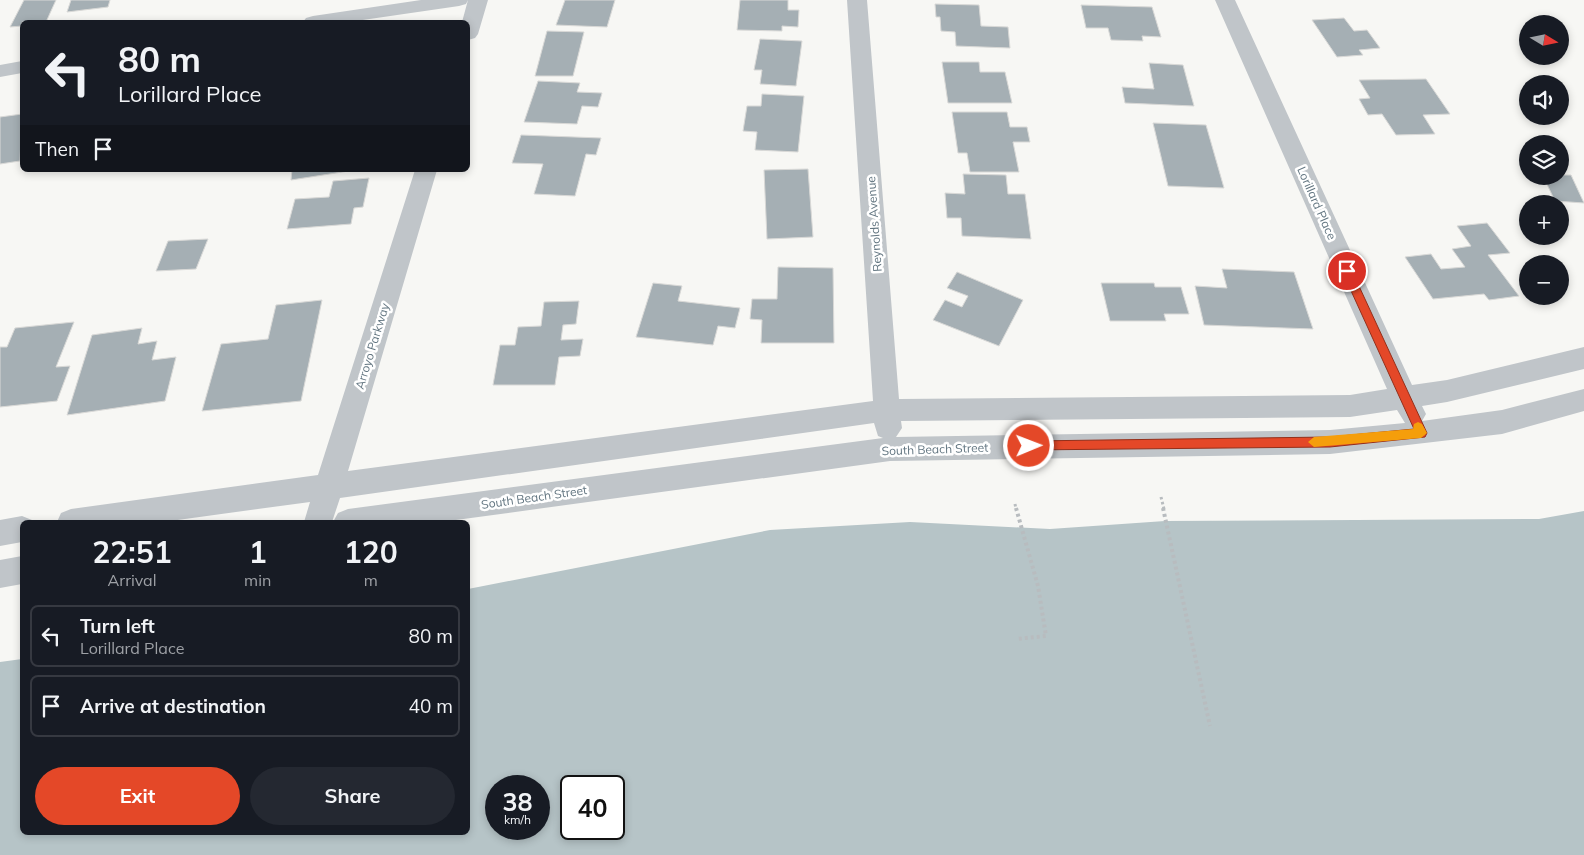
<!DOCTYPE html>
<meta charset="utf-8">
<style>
body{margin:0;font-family:Mulish,sans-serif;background:#242831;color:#f1f3f6;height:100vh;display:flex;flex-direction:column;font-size:19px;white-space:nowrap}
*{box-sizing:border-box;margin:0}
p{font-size:16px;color:#9ea1a6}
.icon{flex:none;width:28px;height:28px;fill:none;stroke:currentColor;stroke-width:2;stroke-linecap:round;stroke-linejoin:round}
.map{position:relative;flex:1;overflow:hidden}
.panel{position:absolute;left:20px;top:520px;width:450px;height:315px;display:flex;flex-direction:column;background:#171b24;border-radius:8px;box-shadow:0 2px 8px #0003}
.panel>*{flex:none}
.top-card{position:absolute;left:20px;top:20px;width:450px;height:152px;border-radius:8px;box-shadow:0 2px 8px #0003;background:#171b24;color:#f1f3f6;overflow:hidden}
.needle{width:32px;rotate:100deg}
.controls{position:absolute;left:1519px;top:15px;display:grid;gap:10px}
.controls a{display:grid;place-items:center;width:50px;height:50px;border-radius:50%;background:#171b24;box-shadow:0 2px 8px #0003;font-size:25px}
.speed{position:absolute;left:485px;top:775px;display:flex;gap:10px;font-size:25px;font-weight:700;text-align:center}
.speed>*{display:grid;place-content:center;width:65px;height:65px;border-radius:50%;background:#171b24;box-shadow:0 2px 8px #0003;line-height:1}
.speed small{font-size:12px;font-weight:400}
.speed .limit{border:2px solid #111;border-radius:8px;background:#fff;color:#111}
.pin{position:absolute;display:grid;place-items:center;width:42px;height:42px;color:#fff;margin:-21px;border:2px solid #fff;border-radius:50%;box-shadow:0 1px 5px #0007}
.me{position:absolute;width:55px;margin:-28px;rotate:89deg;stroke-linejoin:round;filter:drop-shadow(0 0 4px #0008)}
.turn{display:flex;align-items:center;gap:18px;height:105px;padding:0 15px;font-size:22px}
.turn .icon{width:65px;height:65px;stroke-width:2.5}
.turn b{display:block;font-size:35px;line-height:42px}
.then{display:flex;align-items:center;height:48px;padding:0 15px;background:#0003;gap:10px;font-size:19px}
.eta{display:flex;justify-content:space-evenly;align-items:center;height:85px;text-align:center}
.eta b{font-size:30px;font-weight:700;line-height:35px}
.action{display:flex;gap:10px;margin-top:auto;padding:10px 15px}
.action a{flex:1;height:58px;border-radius:30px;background:#e44828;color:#fff;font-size:20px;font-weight:700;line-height:58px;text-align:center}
.action a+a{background:#242831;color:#f1f3f6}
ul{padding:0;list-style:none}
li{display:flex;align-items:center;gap:15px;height:62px;margin:0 10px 8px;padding:0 5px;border:2px solid #363941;border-radius:8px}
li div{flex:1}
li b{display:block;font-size:19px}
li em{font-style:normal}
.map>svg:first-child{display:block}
</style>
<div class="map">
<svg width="1584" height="855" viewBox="0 0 1584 855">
<rect width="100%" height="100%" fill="#f7f7f4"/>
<!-- water -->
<path fill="#b6c4c7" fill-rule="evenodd" d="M 1584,511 L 1584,855 L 0,855 L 0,662 L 22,659 L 22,832 L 468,832 L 468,589 L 770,530 L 910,522 L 1050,529 L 1165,521 L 1539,519 ZM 539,786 L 539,829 L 496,829 L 496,786 ZM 614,786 L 614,829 L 571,829 L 571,786 Z"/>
<!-- building -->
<g fill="#a5afb4" stroke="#d9d9d7">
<path d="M 24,0 L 56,0 L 46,22 L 22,22 L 22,26 L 10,27 Z"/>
<path d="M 71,0 L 110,0 L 108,7 L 67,12 Z"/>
<path d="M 565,0 L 615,0 L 607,27 L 556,25 Z"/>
<path d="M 740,0 L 788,0 L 788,10 L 799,10 L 798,27 L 782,26 L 782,31 L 737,30 Z"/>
<path d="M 935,4 L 979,5 L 981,26 L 1008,27 L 1010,48 L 956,46 L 955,32 L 941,31 L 940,17 L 936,17 Z"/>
<path d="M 1081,5 L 1152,7 L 1161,37 L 1142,36 L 1143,41 L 1111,40 L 1108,28 L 1086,28 Z"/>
<path d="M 1344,18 L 1354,31 L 1367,30 L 1380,48 L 1359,50 L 1363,55 L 1337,57 L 1312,20 Z"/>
<path d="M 547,31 L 584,32 L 573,76 L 535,76 Z"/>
<path d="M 760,39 L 802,41 L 796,86 L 760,84 L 762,70 L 754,70 Z"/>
<path d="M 942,62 L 979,62 L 980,72 L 1005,72 L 1012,103 L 948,103 Z"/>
<path d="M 1149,63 L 1183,65 L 1194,106 L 1125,103 L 1122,87 L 1154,89 Z"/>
<path d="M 1426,79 L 1450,114 L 1423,115 L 1435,134 L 1396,135 L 1382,114 L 1368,115 L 1359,99 L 1370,98 L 1359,80 Z"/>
<path d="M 538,81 L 580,83 L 577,92 L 602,93 L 598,107 L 582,106 L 577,124 L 524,122 Z"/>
<path d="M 762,94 L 804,96 L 798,152 L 755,150 L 757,132 L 743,131 L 747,106 L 761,106 Z"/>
<path d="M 952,112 L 1007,112 L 1010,127 L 1027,127 L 1030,142 L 1013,142 L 1019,172 L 970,172 L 967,153 L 958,153 Z"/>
<path d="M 22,114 L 20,161 L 0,164 L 0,117 Z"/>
<path d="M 1153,123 L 1206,125 L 1224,188 L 1168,186 Z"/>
<path d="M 521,135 L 601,138 L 596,155 L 586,154 L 575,196 L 534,194 L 543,164 L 512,163 Z"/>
<path d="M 808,169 L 813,237 L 767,239 L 764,170 Z"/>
<path d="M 292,170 L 355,170 L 291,180 Z"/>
<path d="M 963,174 L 1006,175 L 1008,194 L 1025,194 L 1031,239 L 962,236 L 961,218 L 947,218 L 945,193 L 965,194 Z"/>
<path d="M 1560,175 L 1571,175 L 1584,203 L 1555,201 L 1543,176 Z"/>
<path d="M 369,178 L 363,207 L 354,208 L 351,224 L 287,229 L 295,199 L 329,197 L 333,181 Z"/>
<path d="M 1487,223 L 1510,253 L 1488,255 L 1519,296 L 1489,300 L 1484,294 L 1433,299 L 1405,257 L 1431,254 L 1441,269 L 1465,267 L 1452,249 L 1471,246 L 1457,226 Z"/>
<path d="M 208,239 L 196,269 L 156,271 L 168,241 Z"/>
<path d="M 778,267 L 833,268 L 834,343 L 761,343 L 762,320 L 750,319 L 752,299 L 777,299 Z"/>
<path d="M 1222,269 L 1294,272 L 1313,329 L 1204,325 L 1195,286 L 1227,288 Z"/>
<path d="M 957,272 L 1023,300 L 999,346 L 933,320 L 945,300 L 962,307 L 968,296 L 947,288 Z"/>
<path d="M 653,283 L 682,286 L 678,301 L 740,308 L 735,328 L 718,326 L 713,345 L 636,337 Z"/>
<path d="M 1101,283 L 1154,283 L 1155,287 L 1181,287 L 1189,314 L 1164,314 L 1166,321 L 1110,321 Z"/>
<path d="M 322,300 L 301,401 L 202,411 L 221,344 L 268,339 L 276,305 Z"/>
<path d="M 579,301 L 576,324 L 563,325 L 561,340 L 583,339 L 580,356 L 559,357 L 555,385 L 493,385 L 500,345 L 515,345 L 518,327 L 541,326 L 544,302 Z"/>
<path d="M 74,322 L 56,367 L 70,366 L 57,401 L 0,407 L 0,347 L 7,347 L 15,328 Z"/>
<path d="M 142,328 L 138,344 L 157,341 L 152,360 L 176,357 L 165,401 L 67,415 L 92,335 Z"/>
</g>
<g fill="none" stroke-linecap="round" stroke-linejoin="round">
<!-- path-far1 -->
<g stroke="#b8bcbf" stroke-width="3" stroke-dasharray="2.5 2.5" stroke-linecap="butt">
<path d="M 1161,497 L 1164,509"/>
<path d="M 1015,504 L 1016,509"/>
</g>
<!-- path -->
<g stroke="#b8bcbf" stroke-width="4" stroke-dasharray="3 3" stroke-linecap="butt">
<path d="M 1016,508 L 1038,586 L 1046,636 L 1016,639"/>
<path d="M 1163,508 L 1210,726"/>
</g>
<!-- minor -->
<g fill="#c0c5c9" fill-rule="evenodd">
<path d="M 421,0 L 488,0 L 478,34 L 475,38 L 468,40 L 468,22 L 462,22 L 468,0 L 466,4 L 459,6 L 349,22 L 303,22 L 306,18 L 313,16 Z"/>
<path d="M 847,0 L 867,0 L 899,399 L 1350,395 L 1387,389 L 1215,0 L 1235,0 L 1412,385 L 1447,380 L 1584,347 L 1584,369 L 1447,402 L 1422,406 L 1426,414 L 1422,421 L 1502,410 L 1584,389 L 1584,411 L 1502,434 L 1330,454 L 890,461 L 441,522 L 333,522 L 338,513 L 348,509 L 883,438 L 878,436 L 874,423 L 340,498 L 332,522 L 304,522 L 310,502 L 163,522 L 57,522 L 61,513 L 71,509 L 318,475 L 415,170 L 437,170 L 348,471 L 873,401 ZM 1397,410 L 1405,423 L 1330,430 L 896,437 L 902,428 L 901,421 L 1350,417 Z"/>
<path d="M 22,61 L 22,73 L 0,77 L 0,65 Z"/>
<path d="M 22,516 L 32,520 L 34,522 L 22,522 L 22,542 L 0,546 L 0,520 Z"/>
<path d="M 22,556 L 22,584 L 0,588 L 0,560 Z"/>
</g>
</g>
<!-- route -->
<path fill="#e44828" stroke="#942f1a" d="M 1347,267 L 1352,271 L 1427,433 L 1425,437 L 1330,447 L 1025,450 L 1025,443 L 1029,441 L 1330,437 L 1414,429 L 1342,271 Z"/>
<!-- slow -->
<path fill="#f59e0b" d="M 1418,422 L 1422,424 L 1427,433 L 1421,438 L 1314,447 L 1308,442 L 1314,437 L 1413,429 L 1414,424 Z"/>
<g text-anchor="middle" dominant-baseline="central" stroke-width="5" stroke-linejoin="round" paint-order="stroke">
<!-- street labels -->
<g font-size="12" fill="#627580" stroke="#fff">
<text transform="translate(1317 203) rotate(66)">Lorillard Place</text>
<text transform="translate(874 224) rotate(-94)">Reynolds Avenue</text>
<text transform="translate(372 346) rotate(-73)">Arroyo Parkway</text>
<text transform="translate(935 449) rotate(-2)">South Beach Street</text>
<text transform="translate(534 497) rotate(-8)">South Beach Street</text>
</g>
</g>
</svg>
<div class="controls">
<a><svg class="needle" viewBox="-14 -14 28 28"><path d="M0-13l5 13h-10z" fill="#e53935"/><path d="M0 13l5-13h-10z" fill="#9ea1a6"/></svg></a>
<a><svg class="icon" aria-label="sound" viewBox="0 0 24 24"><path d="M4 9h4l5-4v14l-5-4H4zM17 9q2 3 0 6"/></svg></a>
<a><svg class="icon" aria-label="layers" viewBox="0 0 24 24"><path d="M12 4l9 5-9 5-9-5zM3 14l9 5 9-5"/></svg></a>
<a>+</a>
<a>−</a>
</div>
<div class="speed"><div>38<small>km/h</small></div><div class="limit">40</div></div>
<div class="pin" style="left:1347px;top:271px;background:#d93025"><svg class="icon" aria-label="arrive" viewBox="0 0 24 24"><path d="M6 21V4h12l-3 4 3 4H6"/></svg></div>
<svg class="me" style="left:1029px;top:446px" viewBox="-20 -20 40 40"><circle r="17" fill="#e44828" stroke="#fff" stroke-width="3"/><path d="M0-11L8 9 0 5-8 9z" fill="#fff"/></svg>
<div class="top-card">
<div class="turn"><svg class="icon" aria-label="left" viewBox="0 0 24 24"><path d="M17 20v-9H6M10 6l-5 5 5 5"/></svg><div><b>80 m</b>Lorillard Place</div></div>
<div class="then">Then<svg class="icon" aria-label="arrive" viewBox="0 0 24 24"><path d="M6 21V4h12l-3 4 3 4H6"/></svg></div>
</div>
<section class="panel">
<div class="eta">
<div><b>22:51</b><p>Arrival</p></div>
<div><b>1</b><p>min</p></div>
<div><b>120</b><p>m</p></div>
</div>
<ul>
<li><svg class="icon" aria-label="left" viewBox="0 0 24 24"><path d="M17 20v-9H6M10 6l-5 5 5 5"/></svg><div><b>Turn left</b><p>Lorillard Place</p></div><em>80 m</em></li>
<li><svg class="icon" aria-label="arrive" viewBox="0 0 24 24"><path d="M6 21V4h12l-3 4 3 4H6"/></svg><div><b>Arrive at destination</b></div><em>40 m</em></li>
</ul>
<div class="action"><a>Exit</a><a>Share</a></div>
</section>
</div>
